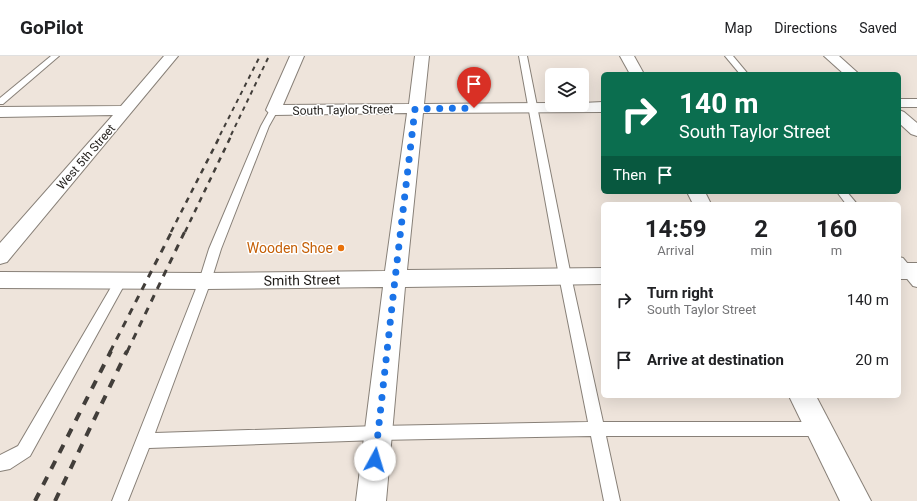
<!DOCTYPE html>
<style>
body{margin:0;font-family:Roboto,sans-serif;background:#f6f6f6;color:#202124;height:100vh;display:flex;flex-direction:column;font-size:15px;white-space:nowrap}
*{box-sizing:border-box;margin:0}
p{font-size:13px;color:#757577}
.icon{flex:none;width:22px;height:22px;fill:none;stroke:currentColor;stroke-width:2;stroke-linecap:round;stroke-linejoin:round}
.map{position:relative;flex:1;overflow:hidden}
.drawer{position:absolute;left:601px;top:146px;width:300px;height:196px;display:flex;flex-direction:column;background:#fff;border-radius:6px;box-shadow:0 4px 16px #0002}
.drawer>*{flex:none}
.hud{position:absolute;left:601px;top:16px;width:300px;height:122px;border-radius:6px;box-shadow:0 4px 16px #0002;background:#0b6e4f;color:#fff;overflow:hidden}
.fabs{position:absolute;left:545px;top:12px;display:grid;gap:8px}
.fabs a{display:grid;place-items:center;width:44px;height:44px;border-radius:6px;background:#fff;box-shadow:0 4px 16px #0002;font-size:20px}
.pin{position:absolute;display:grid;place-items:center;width:34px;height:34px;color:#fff;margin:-41px -17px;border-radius:50% 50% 50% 0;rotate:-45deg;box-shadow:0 0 4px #0007}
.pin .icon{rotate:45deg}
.me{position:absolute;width:44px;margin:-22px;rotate:6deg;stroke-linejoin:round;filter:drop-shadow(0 0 3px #0008)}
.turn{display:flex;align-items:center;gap:14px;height:84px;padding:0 12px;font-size:18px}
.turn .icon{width:52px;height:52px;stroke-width:2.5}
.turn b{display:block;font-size:28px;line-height:34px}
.then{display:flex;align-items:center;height:38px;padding:0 12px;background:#0003;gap:8px;font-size:15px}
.eta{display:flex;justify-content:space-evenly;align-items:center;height:68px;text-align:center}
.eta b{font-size:24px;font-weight:700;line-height:28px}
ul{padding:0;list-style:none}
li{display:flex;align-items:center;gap:12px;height:60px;padding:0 12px}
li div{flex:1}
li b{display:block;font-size:15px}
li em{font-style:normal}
header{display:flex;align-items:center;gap:24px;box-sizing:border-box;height:56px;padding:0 20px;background:#fff;border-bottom:1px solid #e0e0e0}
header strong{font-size:19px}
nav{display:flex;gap:22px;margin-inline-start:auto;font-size:14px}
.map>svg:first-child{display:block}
</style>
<header>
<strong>GoPilot</strong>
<nav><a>Map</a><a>Directions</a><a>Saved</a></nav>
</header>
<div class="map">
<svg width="917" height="445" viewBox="0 0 917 445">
<rect width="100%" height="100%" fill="#eee4db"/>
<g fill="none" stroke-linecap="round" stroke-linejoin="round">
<defs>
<g id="lane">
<path d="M 51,0 L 59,0 L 3,48 L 0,48 L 0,42 Z"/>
<path d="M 519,0 L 527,0 L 571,220 L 603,366 L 819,366 L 824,368 L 827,373 L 824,378 L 819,380 L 606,380 L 620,445 L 604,445 L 591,380 L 378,384 L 149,392 L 128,445 L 112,445 L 199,225 L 209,193 L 261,70 L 271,52 L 274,52 L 278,54 L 269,70 L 221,193 L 211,225 L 155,377 L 378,370 L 588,366 L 559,220 Z"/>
<path d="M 725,0 L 733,0 L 748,18 L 740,18 Z"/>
<path d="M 837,136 L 847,136 L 857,148 L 846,148 Z"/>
<path d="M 899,201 L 903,202 L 917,219 L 917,231 L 913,230 L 899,213 Z"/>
<path d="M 121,220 L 125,221 L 127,224 L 30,400 L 10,413 L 0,415 L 0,399 L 18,390 L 117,221 Z"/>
</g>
<g id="street">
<path d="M 164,0 L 178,0 L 7,206 L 0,208 L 0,187 L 113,59 L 0,61 L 0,51 L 121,50 Z"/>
<path d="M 290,0 L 304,0 L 283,49 L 409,48 L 415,0 L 429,0 L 424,48 L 552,47 L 552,49 L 582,49 L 582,47 L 603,46 L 603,56 L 423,57 L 407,214 L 603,212 L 603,228 L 405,231 L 386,445 L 356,445 L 383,231 L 205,233 L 0,232 L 0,216 L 205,217 L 385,215 L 407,57 L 274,59 L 269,57 L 266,54 Z"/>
<path d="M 620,0 L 634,0 L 644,18 L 630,18 Z"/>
<rect x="899" y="43" width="18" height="8"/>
<path d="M 687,136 L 705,136 L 711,148 L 693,148 Z"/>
<rect x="899" y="207" width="18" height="16"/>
<path d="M 789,340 L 816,340 L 871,445 L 840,445 Z"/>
</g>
<g id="secondary">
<path d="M 824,0 L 839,0 L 859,18 L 844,18 Z"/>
<path d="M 899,54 L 904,56 L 917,67 L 917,80 L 911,78 L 899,67 Z"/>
</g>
</defs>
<!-- lane casing -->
<use href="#lane" stroke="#888078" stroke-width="2"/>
<!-- street casing -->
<use href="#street" stroke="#888078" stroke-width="2"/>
<!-- secondary casing -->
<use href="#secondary" stroke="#888078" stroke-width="2"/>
<!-- lane -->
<use href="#lane" fill="#fff" fill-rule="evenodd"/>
<!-- street -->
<use href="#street" fill="#fff" fill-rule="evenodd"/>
<!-- secondary -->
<use href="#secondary" fill="#fff" fill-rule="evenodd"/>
<!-- rail-far3 -->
<g stroke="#423e3a" stroke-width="2" stroke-dasharray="4.5 4.5" stroke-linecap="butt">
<path d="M 220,79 L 260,0"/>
<path d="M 231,79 L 269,0"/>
</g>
<!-- rail-far2 -->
<g stroke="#423e3a" stroke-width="2.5" stroke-dasharray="5.5 5.5" stroke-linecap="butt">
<path d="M 171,176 L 221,78"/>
<path d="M 185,176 L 232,78"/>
</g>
<!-- rail-far1 -->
<g stroke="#423e3a" stroke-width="3" stroke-dasharray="7 7" stroke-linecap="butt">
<path d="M 110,296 L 172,175"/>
<path d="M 127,296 L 185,175"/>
</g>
<!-- rail -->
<g stroke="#423e3a" stroke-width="4" stroke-dasharray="9 9" stroke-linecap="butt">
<path d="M 35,445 L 111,295"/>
<path d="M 55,445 L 127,295"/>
</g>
</g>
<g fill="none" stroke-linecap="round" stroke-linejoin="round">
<!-- route -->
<path stroke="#1a73e8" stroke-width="7" stroke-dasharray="0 12.6" d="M 375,404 L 395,223 L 415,53 L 474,52"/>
</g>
<!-- markers -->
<circle fill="#e8710a" stroke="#fff" stroke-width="1.5" cx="341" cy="192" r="4"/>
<g text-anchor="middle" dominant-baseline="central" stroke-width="3" stroke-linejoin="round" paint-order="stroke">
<!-- far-street labels -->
<g font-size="12" fill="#211e1b" stroke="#fff">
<text transform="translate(343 54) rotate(-1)">South Taylor Street</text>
<text transform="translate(86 101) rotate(-49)">West 5th Street</text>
</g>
<!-- food labels -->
<g font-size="14" fill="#c56008" stroke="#fff" text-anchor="end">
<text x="333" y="192">Wooden Shoe</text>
</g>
<!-- street labels -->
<g font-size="14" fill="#211e1b" stroke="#fff">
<text transform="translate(302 224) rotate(-1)">Smith Street</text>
</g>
</g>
</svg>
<div class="fabs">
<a><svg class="icon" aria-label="layers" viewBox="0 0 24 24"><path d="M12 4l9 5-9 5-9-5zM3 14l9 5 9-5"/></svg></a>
</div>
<div class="pin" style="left:474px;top:52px;background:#d93025"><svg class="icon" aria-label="arrive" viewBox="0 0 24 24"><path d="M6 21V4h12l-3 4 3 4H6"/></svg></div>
<svg class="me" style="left:375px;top:404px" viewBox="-20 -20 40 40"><circle r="19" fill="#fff"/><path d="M0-13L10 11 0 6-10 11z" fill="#1a73e8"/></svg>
<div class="hud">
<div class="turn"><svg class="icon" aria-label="right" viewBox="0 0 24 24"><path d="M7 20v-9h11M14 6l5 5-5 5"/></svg><div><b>140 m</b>South Taylor Street</div></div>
<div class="then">Then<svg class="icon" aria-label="arrive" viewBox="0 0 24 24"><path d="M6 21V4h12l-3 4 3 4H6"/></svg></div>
</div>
<section class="drawer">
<div class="eta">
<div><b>14:59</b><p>Arrival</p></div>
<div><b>2</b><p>min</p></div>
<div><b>160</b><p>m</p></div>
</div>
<ul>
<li><svg class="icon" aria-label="right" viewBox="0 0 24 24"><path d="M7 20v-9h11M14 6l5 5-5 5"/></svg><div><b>Turn right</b><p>South Taylor Street</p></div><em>140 m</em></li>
<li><svg class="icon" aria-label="arrive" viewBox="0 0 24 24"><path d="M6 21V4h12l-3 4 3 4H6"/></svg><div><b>Arrive at destination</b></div><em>20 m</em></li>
</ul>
</section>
</div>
